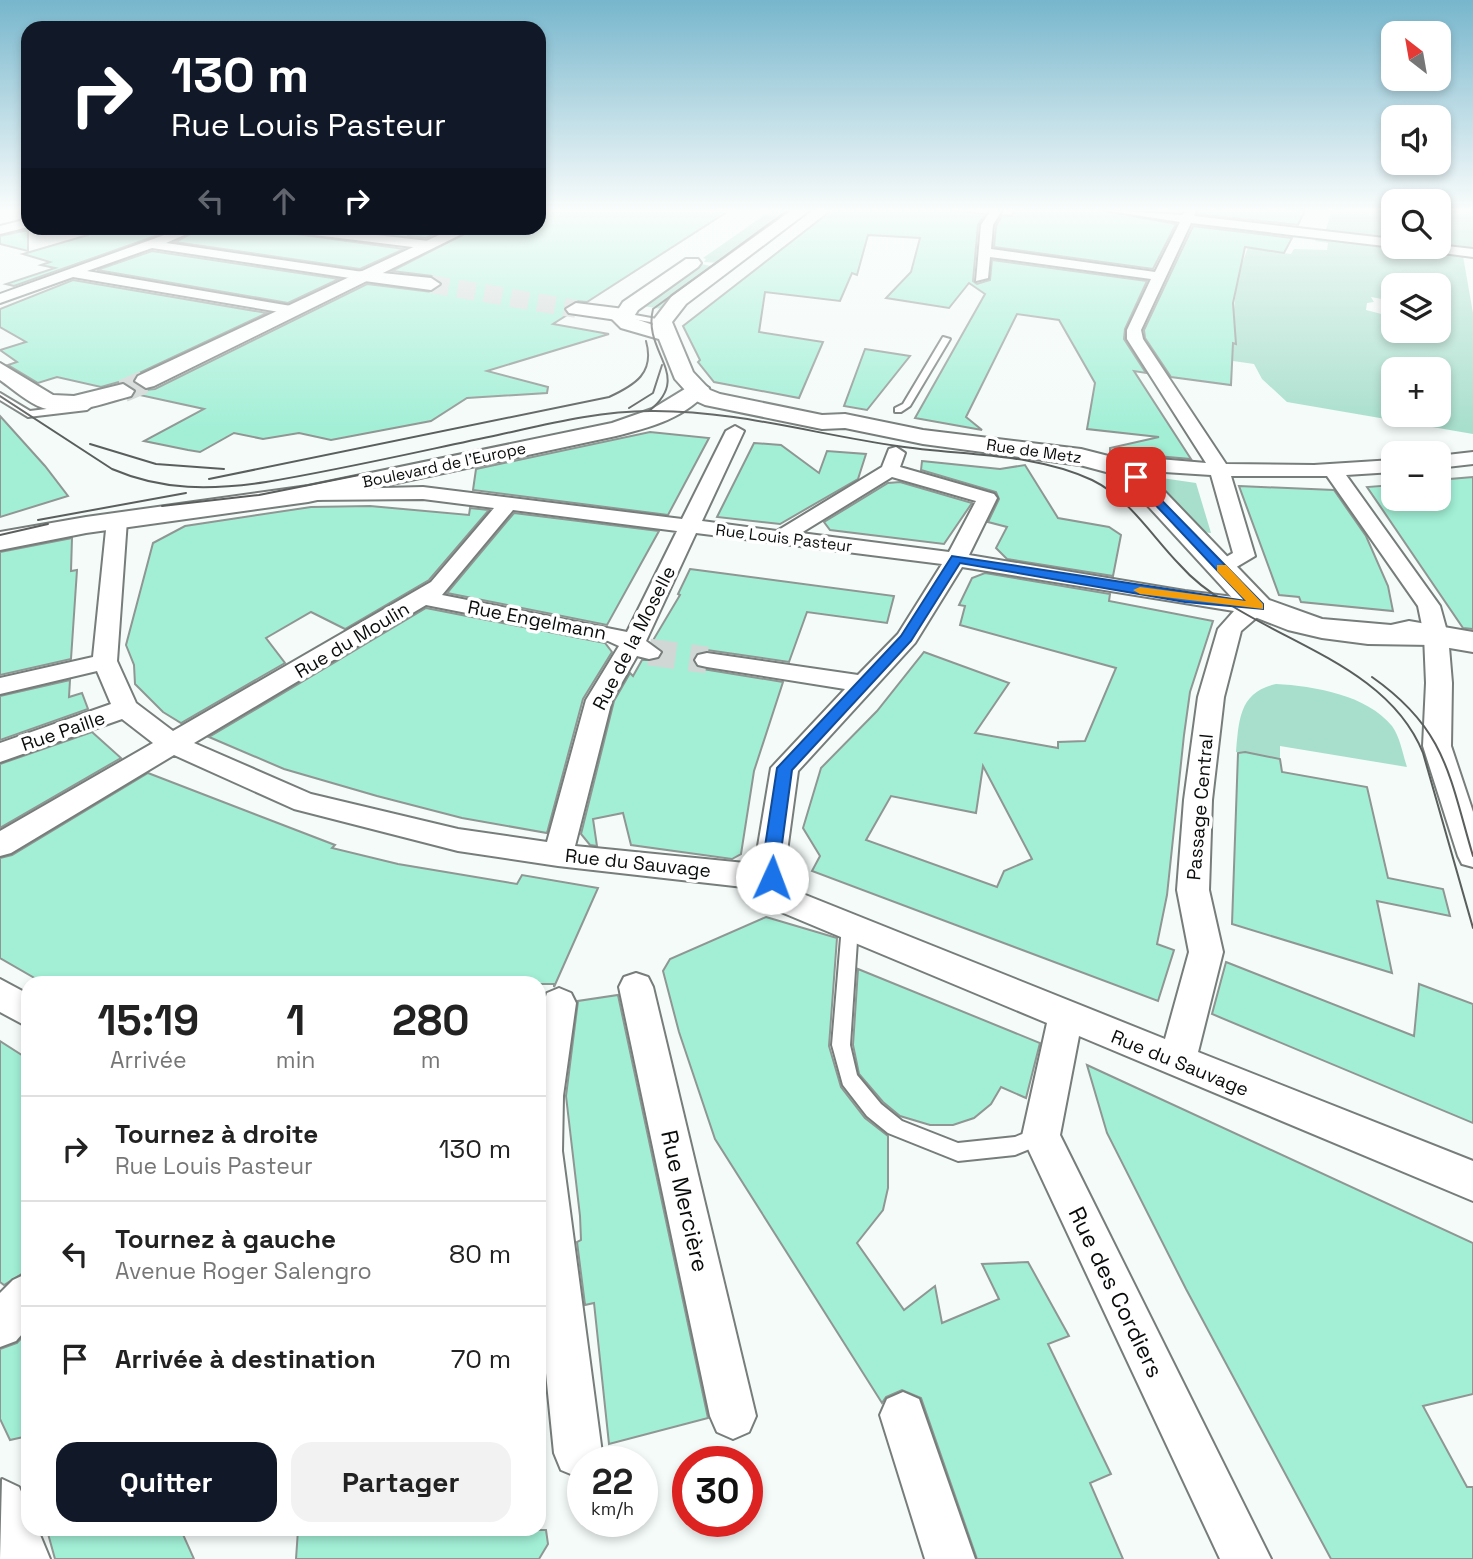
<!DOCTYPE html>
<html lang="fr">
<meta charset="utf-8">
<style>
body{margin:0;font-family:"Space Grotesk",sans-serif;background:#f2f2f2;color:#222;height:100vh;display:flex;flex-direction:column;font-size:26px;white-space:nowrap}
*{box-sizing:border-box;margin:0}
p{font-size:23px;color:#767676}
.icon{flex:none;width:38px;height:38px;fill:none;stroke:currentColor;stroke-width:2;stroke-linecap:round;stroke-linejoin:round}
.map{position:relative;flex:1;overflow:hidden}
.sheet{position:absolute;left:21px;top:976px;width:525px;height:560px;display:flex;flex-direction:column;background:#fff;border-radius:21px;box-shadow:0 4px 10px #0003}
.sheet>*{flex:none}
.hud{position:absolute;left:21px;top:21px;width:525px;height:214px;border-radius:21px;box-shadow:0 4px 10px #0003;background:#111827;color:#fff;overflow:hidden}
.needle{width:46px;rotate:329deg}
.fabs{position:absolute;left:1381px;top:21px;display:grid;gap:14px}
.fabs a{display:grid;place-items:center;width:70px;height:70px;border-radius:14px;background:#fff;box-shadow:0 4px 10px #0003;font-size:35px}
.speed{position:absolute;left:567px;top:1446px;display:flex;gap:14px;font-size:35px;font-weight:700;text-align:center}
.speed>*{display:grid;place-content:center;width:91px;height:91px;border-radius:50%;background:#fff;box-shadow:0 4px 10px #0003;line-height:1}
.speed small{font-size:18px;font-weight:400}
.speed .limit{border:10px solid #d22;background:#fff;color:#111}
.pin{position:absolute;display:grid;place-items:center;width:60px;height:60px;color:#fff;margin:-30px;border-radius:14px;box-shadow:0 4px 10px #0006}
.me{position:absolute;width:77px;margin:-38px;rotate:2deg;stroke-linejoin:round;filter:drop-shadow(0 0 5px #0008)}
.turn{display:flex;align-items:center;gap:24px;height:147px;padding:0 35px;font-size:32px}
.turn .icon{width:91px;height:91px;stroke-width:2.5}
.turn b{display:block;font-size:49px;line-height:60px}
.lanes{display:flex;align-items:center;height:66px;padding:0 35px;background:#0003;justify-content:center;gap:35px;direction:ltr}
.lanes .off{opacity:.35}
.eta{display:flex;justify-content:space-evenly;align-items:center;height:119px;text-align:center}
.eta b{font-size:42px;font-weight:700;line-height:49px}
.cta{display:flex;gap:14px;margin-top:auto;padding:14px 35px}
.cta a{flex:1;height:80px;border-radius:21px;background:#111827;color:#fff;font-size:28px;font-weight:700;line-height:80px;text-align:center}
.cta a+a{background:#f2f2f2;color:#222}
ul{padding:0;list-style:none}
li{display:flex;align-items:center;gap:21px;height:105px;padding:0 35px;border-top:2px solid #e0e0e0}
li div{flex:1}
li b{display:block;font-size:26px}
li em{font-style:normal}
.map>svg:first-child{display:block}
</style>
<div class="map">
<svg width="1473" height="1559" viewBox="0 0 1473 1559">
<rect width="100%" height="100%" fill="#f4fbf9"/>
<!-- green -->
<g fill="#a7decc" fill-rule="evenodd">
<path d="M 772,210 L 794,210 L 721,263 L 704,262 L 706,259 L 703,258 Z"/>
<path d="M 1332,210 L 1393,210 L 1393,239 L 1326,230 Z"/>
<path d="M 1473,210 L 1473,249 L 1439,244 L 1439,211 Z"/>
<path d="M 345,228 L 444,228 L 411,239 Z"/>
<path d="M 1316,237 L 1463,256 L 1473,313 L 1473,434 L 1287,402 L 1262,379 L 1254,364 L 1233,361 C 1233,322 1232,284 1248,248 L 1291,254 L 1294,249 L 1327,250 L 1328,243 L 1315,241 ZM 1393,285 L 1438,285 L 1438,331 L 1393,331 L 1393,317 L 1366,310 L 1367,303 L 1374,302 L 1371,297 L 1382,299 L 1383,304 L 1393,310 ZM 1393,369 L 1438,369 L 1438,415 L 1393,415 Z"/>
<path d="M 696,263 L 716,267 L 662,309 L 636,305 Z"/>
<path d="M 1148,476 L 1196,483 L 1211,533 L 1202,532 Z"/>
<path d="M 1276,684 C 1314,686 1367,695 1392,726 C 1400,737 1403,755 1407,767 L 1280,746 L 1280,759 L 1236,752 C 1239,720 1239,692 1276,684 Z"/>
</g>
<!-- building -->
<g fill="#a2efd6" stroke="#8f9694" stroke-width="2" fill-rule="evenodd">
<path d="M 539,210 L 730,210 L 587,302 L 575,301 L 565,307 L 567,315 L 553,324 L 609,334 L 487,371 L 548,387 L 547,393 L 467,398 L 431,421 L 331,440 L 299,433 L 263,439 L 234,433 L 200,452 L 188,450 L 144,441 L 204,409 L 135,394 L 135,389 L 122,381 L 101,387 L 57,377 L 38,383 L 8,365 L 17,362 L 0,350 L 26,342 L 0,327 L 0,309 L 73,280 L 267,313 L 137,374 L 133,380 L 145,390 L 155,389 L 367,284 L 432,292 L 442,285 L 432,276 L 392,271 L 476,228 L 539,228 Z"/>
<path d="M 832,210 L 952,210 L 985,214 L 978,225 L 973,281 L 977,284 L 990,280 L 992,260 L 1147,281 L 1125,329 L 1124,339 L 1146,373 L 1134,371 L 1191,459 L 1110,452 L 1110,448 L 1159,437 L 1087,429 L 1095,383 L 1059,320 L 1017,314 L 966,417 L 982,430 L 915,418 L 985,294 L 969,283 L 949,308 L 886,298 L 911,272 L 920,238 L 868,235 L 857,275 L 852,273 L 840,301 L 765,292 L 759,332 L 823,342 L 799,398 L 714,382 L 698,362 L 700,360 L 683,326 Z"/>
<path d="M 1015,210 L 1102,210 L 1176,224 L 1153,269 L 994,247 L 996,226 L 1002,215 L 1012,216 Z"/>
<path d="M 1198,210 L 1305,210 L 1298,225 L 1198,214 Z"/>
<path d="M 1193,226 L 1292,238 L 1284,253 L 1245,247 L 1233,303 L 1236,344 L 1233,343 L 1231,385 L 1171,377 L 1145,338 L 1144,330 Z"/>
<path d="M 88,228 L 178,228 L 14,286 L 6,284 L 55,268 L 41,265 L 50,262 L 23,254 L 88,235 Z"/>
<path d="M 202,228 L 254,228 L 404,249 L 360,269 L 175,242 Z"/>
<path d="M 408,228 L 449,228 L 426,238 L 408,236 Z"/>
<path d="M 28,230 L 28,251 L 0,244 L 0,236 Z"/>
<path d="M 152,251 L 339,279 L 288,303 L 97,270 Z"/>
<path d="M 865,349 L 910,356 L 867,410 L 844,406 Z"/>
<path d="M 0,416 L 45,466 L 68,496 L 0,517 Z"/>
<path d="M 650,432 L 709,438 L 668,515 L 473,490 L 476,469 Z"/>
<path d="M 754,443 L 781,445 L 819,473 L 827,451 L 866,454 L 858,479 L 780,524 L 717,517 Z"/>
<path d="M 922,461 L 1000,469 L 1025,465 L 1058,518 L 1109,527 L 1121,535 L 1113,576 L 1007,559 L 996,548 L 1007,527 L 988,522 L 999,499 L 996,492 L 921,470 Z"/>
<path d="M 1473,477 L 1473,629 L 1463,628 L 1367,487 L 1393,485 L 1393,499 L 1438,499 L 1438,480 Z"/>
<path d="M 900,482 L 972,503 L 944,544 L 830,530 L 824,522 L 888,483 Z"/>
<path d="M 1239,486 L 1334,490 L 1366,536 L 1388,586 L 1393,611 L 1301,602 L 1299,597 L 1279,595 Z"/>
<path d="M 370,506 L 469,515 L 470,508 L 489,510 L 429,580 L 345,629 L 311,612 L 266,638 L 285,663 L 181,723 L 163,712 L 135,684 L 134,665 L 126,645 L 153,543 L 185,526 L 311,507 Z"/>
<path d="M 514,513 L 659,531 L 607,625 L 447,593 Z"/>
<path d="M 72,538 L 71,571 L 77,570 L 71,659 L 0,675 L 0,552 Z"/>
<path d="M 690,569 L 894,596 L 887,623 L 807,612 L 789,662 L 707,650 L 697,652 L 693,659 L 697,668 L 783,682 L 754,771 L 741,854 L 732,859 L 631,845 L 623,813 L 593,819 L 597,846 L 590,845 L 581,834 L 614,701 L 630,673 L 633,676 L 642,660 L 659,660 L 663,653 L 652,642 L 680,595 L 678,594 Z"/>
<path d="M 985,573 L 1110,594 L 1109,601 L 1213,621 L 1190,692 L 1184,735 L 1167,895 L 1157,944 L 1174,950 L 1158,1001 L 812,871 L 820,856 L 803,828 L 821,768 L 877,711 L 924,652 L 1009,683 L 975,733 L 1058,748 L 1058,742 L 1085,741 L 1116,668 L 960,625 L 965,606 L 959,605 L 972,578 ZM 983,766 L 1032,859 L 1004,871 L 997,887 L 866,840 L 891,796 L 976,813 Z"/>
<path d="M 426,608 L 605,643 L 612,652 L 583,699 L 547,833 L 462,818 L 377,796 L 284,769 L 209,737 Z"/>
<path d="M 70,680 L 69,697 L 82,693 L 88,709 L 0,740 L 0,696 Z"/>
<path d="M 92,732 L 121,758 L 0,828 L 0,764 Z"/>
<path d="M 1245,752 L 1280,759 L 1282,772 L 1367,787 L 1388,878 L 1443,889 L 1450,916 L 1377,901 L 1392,973 L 1232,924 L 1238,753 Z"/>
<path d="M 148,773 L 335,845 L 332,848 L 398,864 L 517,884 L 522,875 L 598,888 L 554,987 L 554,984 L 45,984 L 0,958 L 0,858 L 12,855 Z"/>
<path d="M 766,917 L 837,938 L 829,1046 L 841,1087 L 865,1118 L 888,1136 L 888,1188 L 883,1210 L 857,1243 L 904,1310 L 935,1286 L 942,1323 L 999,1299 L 982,1264 L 1028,1262 L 1069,1336 L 1048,1344 L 1111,1474 L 1090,1483 L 1123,1559 L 977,1559 L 921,1398 L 902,1390 L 886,1397 L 882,1403 L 715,1139 L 679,1032 L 663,971 L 670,959 Z"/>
<path d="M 1226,962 L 1414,1036 L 1419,984 L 1473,1004 L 1473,1123 L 1212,1014 Z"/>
<path d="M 858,969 L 1040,1043 L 1026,1098 L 1001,1087 L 991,1104 L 974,1118 L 953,1125 L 930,1125 L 900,1116 L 883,1102 L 859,1074 L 853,1045 Z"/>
<path d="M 618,995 L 708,1418 L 609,1444 L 594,1303 L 585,1305 L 577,1242 L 581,1240 L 580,1216 L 566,1096 L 578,1001 Z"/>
<path d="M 0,1041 L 28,1059 L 28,1270 L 4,1285 L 0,1282 Z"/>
<path d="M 1087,1065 L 1473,1243 L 1473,1394 L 1423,1406 L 1467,1487 L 1473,1487 L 1473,1559 L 1331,1559 L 1186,1289 L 1107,1133 Z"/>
<path d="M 28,1331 L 28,1436 L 10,1440 L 0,1419 L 0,1349 L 17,1343 Z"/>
<path d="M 47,1530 L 181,1530 L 194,1559 L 55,1559 Z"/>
<path d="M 298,1530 L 546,1530 L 548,1544 L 539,1559 L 296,1559 Z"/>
</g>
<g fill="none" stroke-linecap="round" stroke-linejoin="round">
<!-- street-tunnel -->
<path stroke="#d1d7d5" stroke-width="27" stroke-dasharray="27 14" stroke-linecap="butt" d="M 649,652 L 707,660"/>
<!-- secondary-tunnel -->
<path stroke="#d1d7d5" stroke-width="18" stroke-dasharray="18 9" stroke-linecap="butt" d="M 431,284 L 576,309"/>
<!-- primary-tunnel -->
<path stroke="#d1d7d5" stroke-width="23" stroke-dasharray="23 11" stroke-linecap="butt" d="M 123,391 L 146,381"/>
<defs>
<g id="lane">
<path d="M 624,313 L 662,320 L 666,322 L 662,324 L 621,317 Z"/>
<path d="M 943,337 L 950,339 L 910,406 L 901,412 L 895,412 L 895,408 L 903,404 Z"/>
<path d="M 0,393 L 30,411 L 87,404 L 91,407 L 87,410 L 28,417 L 0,400 Z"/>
<path d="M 850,920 L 856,921 L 858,926 L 850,1045 L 857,1075 L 881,1104 L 902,1121 L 958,1143 L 1015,1137 L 1040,1127 L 1047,1130 L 1050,1136 L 1047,1142 L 1015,1155 L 958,1161 L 888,1133 L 867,1116 L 843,1085 L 832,1045 L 842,926 L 844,921 Z"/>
</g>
<g id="street">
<path d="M 991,210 L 1002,210 L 993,225 L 991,249 L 1155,272 L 1180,222 L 1104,210 L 1183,215 L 1185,210 L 1196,210 L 1194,216 L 1393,239 L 1393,247 L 1191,223 L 1141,330 L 1143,339 L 1226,464 L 1314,465 L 1393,460 L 1393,472 L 1346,475 L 1440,606 L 1448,635 L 1452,683 L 1451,746 L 1473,812 L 1473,867 L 1462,864 L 1458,856 L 1423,746 L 1426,683 L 1424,635 L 1418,606 L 1327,476 L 1231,476 L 1255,556 L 1228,572 L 1212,572 L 1209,567 L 1233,553 L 1211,475 L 1102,468 L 1093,462 L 1095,458 L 1123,456 L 1206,463 L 1127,339 L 1127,330 L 1151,279 L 990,257 L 988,278 L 976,281 L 981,225 Z"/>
<path d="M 28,219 L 28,227 L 0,234 L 0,226 Z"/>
<path d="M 184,228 L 200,228 L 166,243 L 363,272 L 370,276 L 363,280 L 152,248 L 87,271 L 291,306 L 298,310 L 291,314 L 73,277 L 0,303 L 0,294 Z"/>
<path d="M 284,228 L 315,228 L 429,241 L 435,245 L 429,249 L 290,232 Z"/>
<path d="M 1438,245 L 1473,249 L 1473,257 L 1427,251 L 1421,247 Z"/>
<path d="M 735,426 L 744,431 L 702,521 L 777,531 L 882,467 L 889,449 L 896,447 L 905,453 L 900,467 L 994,494 L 997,498 L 969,555 L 1185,591 L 1258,600 L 1269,607 L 1241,631 L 1224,697 L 1212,800 L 1209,890 L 1223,952 L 1198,1052 L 1473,1161 L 1473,1201 L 1079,1036 L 1060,1135 L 1271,1559 L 1220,1559 L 1022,1136 L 1047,1023 L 781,912 L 767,901 L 761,889 L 558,866 L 458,851 L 294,809 L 174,755 L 11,853 L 0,856 L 0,831 L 153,743 L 122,719 L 0,762 L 0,743 L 111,704 L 97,671 L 0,694 L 0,678 L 93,657 L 107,520 L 110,516 L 124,516 L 127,520 L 117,661 L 136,703 L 173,731 L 431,582 L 494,508 L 423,499 L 310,500 L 303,498 L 300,494 L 303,490 L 423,487 L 682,519 L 726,431 ZM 892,477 L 976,501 L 949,552 L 801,533 ZM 513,510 L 677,531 L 627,632 L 442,595 ZM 696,533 L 942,564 L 898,634 L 858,675 L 707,653 L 698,655 L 695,660 L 698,665 L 707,667 L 845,689 L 771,768 L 755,864 L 575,846 L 612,700 L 637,656 L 649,659 L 658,657 L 661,652 L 646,641 ZM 962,567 L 1234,611 L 1218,629 L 1198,697 L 1184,800 L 1177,890 L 1189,952 L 1165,1039 L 803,894 L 791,885 L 785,866 L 798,771 L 915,643 ZM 426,605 L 608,641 L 619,646 L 586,700 L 547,842 L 458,829 L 311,794 L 194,743 Z"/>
<path d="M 1473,452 L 1473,464 L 1438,468 L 1438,456 Z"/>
<path d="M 636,973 L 648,977 L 653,987 L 756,1416 L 749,1432 L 733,1439 L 717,1432 L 710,1416 L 619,987 L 624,977 Z"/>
<path d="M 0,979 L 28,994 L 28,1027 L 0,1012 Z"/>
<path d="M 559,988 L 571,993 L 576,1003 L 563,1096 L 562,1151 L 602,1453 L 598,1461 L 583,1461 L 583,1475 L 578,1477 L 561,1470 L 554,1453 L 539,1303 L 539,1019 L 547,993 Z"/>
<path d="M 28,1273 L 28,1327 L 16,1341 L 0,1347 L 0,1293 L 13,1280 Z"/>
<path d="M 903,1392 L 919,1399 L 975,1559 L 925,1559 L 880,1415 L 887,1399 Z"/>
<path d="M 2,1479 L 19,1487 L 28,1507 L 28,1530 L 38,1530 L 50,1559 L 0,1559 Z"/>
</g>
<g id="secondary">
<path d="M 363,271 L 431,278 L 440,284 L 431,290 L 357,280 L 354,276 L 357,272 Z"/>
<path d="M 576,303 L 624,309 L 634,315 L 624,321 L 569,313 L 566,309 Z"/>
<path d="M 698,381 L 709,388 C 690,417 648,428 616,436 L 308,502 L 86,533 L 0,550 L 0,532 L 86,517 L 308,486 L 612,423 L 652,409 Z"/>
</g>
<g id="primary">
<path d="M 792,210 L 810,210 L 686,304 L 672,322 L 693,372 L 710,390 L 720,394 L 822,415 L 845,414 L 923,430 L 1081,449 L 1128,461 L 1145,471 L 1269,600 L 1322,619 L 1391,625 L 1409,621 L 1473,632 L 1473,652 L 1432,645 L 1368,644 L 1322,638 L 1288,630 L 1247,614 L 1127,483 L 1110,473 L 1080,465 L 923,444 L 845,428 L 822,429 L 705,405 L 694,400 L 675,379 L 659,339 L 621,328 L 612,319 L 623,302 L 686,259 L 698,259 L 701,263 L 698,267 L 638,310 L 633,318 L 653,325 L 652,322 L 672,296 Z"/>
<path d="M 454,228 L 474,228 L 154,386 L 146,388 L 135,381 L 138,376 Z"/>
<path d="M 0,363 L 53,395 L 74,396 L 123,384 L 134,391 L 131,396 C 104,403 70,417 43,408 C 28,403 13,389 0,380 Z"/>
</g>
</defs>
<!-- lane casing -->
<use href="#lane" stroke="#767d7b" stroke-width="4"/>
<!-- street casing -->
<use href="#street" stroke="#767d7b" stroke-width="4"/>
<!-- secondary casing -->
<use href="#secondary" stroke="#767d7b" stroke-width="4"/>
<!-- primary casing -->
<use href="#primary" stroke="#767d7b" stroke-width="4"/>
<!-- lane -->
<use href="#lane" fill="#fff" fill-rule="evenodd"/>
<!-- street -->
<use href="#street" fill="#fff" fill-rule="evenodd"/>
<!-- secondary -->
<use href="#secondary" fill="#fff" fill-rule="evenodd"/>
<!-- primary -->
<use href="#primary" fill="#fff" fill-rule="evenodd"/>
<!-- tram -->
<g stroke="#5a5e5c" stroke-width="2">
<path d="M 0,396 L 112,469 C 163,491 212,490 266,482 C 344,469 421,451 498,435 C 548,424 599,411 650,411 C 734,410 814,434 897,446 C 962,456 1032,452 1092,480 C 1129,498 1151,535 1179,564 C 1193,580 1210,593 1229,604 C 1296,647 1391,673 1423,753 L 1473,928"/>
<path d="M 629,408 L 653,393 L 662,365"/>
<path d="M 649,411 C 694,375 642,353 653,309 L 788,210"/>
<path d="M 90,444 L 156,464 L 224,469"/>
<path d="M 209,479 L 609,397 C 635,385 655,373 646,341"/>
<path d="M 162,506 L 259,495 L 369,473"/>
<path d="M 38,520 L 186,493"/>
<path d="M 0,535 L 48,524"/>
<path d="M 1372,677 C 1446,729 1449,775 1473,856"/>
</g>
</g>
<!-- sky -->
<linearGradient id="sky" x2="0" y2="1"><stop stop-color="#77b6cc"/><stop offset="0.49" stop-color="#fafdfc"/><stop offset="1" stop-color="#fafdfc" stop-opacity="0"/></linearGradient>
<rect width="1473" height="429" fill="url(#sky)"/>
<!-- route -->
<path fill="#1a73e8" stroke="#114b97" stroke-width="2" d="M 1136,474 L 1263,604 L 1263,609 L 1185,602 L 960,563 L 911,641 L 792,770 L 779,866 L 778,883 L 766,883 L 762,866 L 777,768 L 901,636 L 952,556 L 1246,601 L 1132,480 L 1132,475 Z"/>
<!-- slow -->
<path fill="#f59e0b" d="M 1217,565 L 1226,565 L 1263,604 L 1263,609 L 1140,594 L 1133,590 L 1140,587 L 1246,601 L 1217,571 Z"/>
<g text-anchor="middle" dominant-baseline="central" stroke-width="7" stroke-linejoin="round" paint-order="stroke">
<!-- far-street labels -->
<g font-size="16" fill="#0a0c0b" stroke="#fff">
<text transform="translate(1034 451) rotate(8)">Rue de Metz</text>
<text transform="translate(444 465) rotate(-12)">Boulevard de l'Europe</text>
<text transform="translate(784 538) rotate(7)">Rue Louis Pasteur</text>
</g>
<!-- street labels -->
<g font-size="19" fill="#0a0c0b" stroke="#fff">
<text transform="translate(537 620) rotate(11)">Rue Engelmann</text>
<text transform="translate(634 638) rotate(-63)">Rue de la Moselle</text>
<text transform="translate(352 640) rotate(-31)">Rue du Moulin</text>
<text transform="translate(63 731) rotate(-19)">Rue Paille</text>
<text transform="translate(1200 807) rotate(-85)">Passage Central</text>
<text transform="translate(638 863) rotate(6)">Rue du Sauvage</text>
<text transform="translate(1180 1063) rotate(22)">Rue du Sauvage</text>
</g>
<!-- near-street labels -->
<g font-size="23" fill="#0a0c0b" stroke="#fff">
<text transform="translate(685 1201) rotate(77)">Rue Mercière</text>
<text transform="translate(1116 1292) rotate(64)">Rue des Cordiers</text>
</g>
</g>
</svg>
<div class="fabs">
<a><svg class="needle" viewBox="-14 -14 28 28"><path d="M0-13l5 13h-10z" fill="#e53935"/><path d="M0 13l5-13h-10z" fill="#767676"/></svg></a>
<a><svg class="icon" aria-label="sound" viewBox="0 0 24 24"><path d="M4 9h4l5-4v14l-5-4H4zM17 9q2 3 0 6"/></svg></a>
<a><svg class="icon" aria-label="search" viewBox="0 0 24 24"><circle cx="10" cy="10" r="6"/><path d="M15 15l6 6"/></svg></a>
<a><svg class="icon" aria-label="layers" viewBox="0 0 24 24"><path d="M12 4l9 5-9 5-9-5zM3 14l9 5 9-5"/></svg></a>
<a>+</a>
<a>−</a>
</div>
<div class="speed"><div>22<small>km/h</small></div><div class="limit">30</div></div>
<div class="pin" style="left:1136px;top:477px;background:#d93025"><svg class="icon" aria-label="arrive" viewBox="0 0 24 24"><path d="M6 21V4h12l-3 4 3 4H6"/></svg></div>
<svg class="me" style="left:772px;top:878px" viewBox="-20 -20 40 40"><circle r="19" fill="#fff"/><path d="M0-13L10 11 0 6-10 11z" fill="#1a73e8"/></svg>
<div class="hud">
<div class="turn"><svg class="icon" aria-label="right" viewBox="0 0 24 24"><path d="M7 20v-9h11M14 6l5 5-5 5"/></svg><div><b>130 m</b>Rue Louis Pasteur</div></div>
<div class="lanes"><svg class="icon off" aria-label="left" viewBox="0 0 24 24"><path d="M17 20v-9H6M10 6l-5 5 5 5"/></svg><svg class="icon off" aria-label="ahead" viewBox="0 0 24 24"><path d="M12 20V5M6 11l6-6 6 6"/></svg><svg class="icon" aria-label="right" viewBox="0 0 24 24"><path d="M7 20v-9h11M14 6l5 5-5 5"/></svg></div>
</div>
<section class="sheet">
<div class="eta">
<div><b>15:19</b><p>Arrivée</p></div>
<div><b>1</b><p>min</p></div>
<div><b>280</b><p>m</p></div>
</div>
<ul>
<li><svg class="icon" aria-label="right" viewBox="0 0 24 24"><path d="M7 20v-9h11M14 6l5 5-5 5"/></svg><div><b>Tournez à droite</b><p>Rue Louis Pasteur</p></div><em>130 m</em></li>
<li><svg class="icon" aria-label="left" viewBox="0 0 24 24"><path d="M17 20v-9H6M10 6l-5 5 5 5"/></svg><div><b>Tournez à gauche</b><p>Avenue Roger Salengro</p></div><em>80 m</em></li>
<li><svg class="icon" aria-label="arrive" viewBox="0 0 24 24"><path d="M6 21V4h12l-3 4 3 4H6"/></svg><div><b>Arrivée à destination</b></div><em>70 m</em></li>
</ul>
<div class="cta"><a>Quitter</a><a>Partager</a></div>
</section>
</div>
